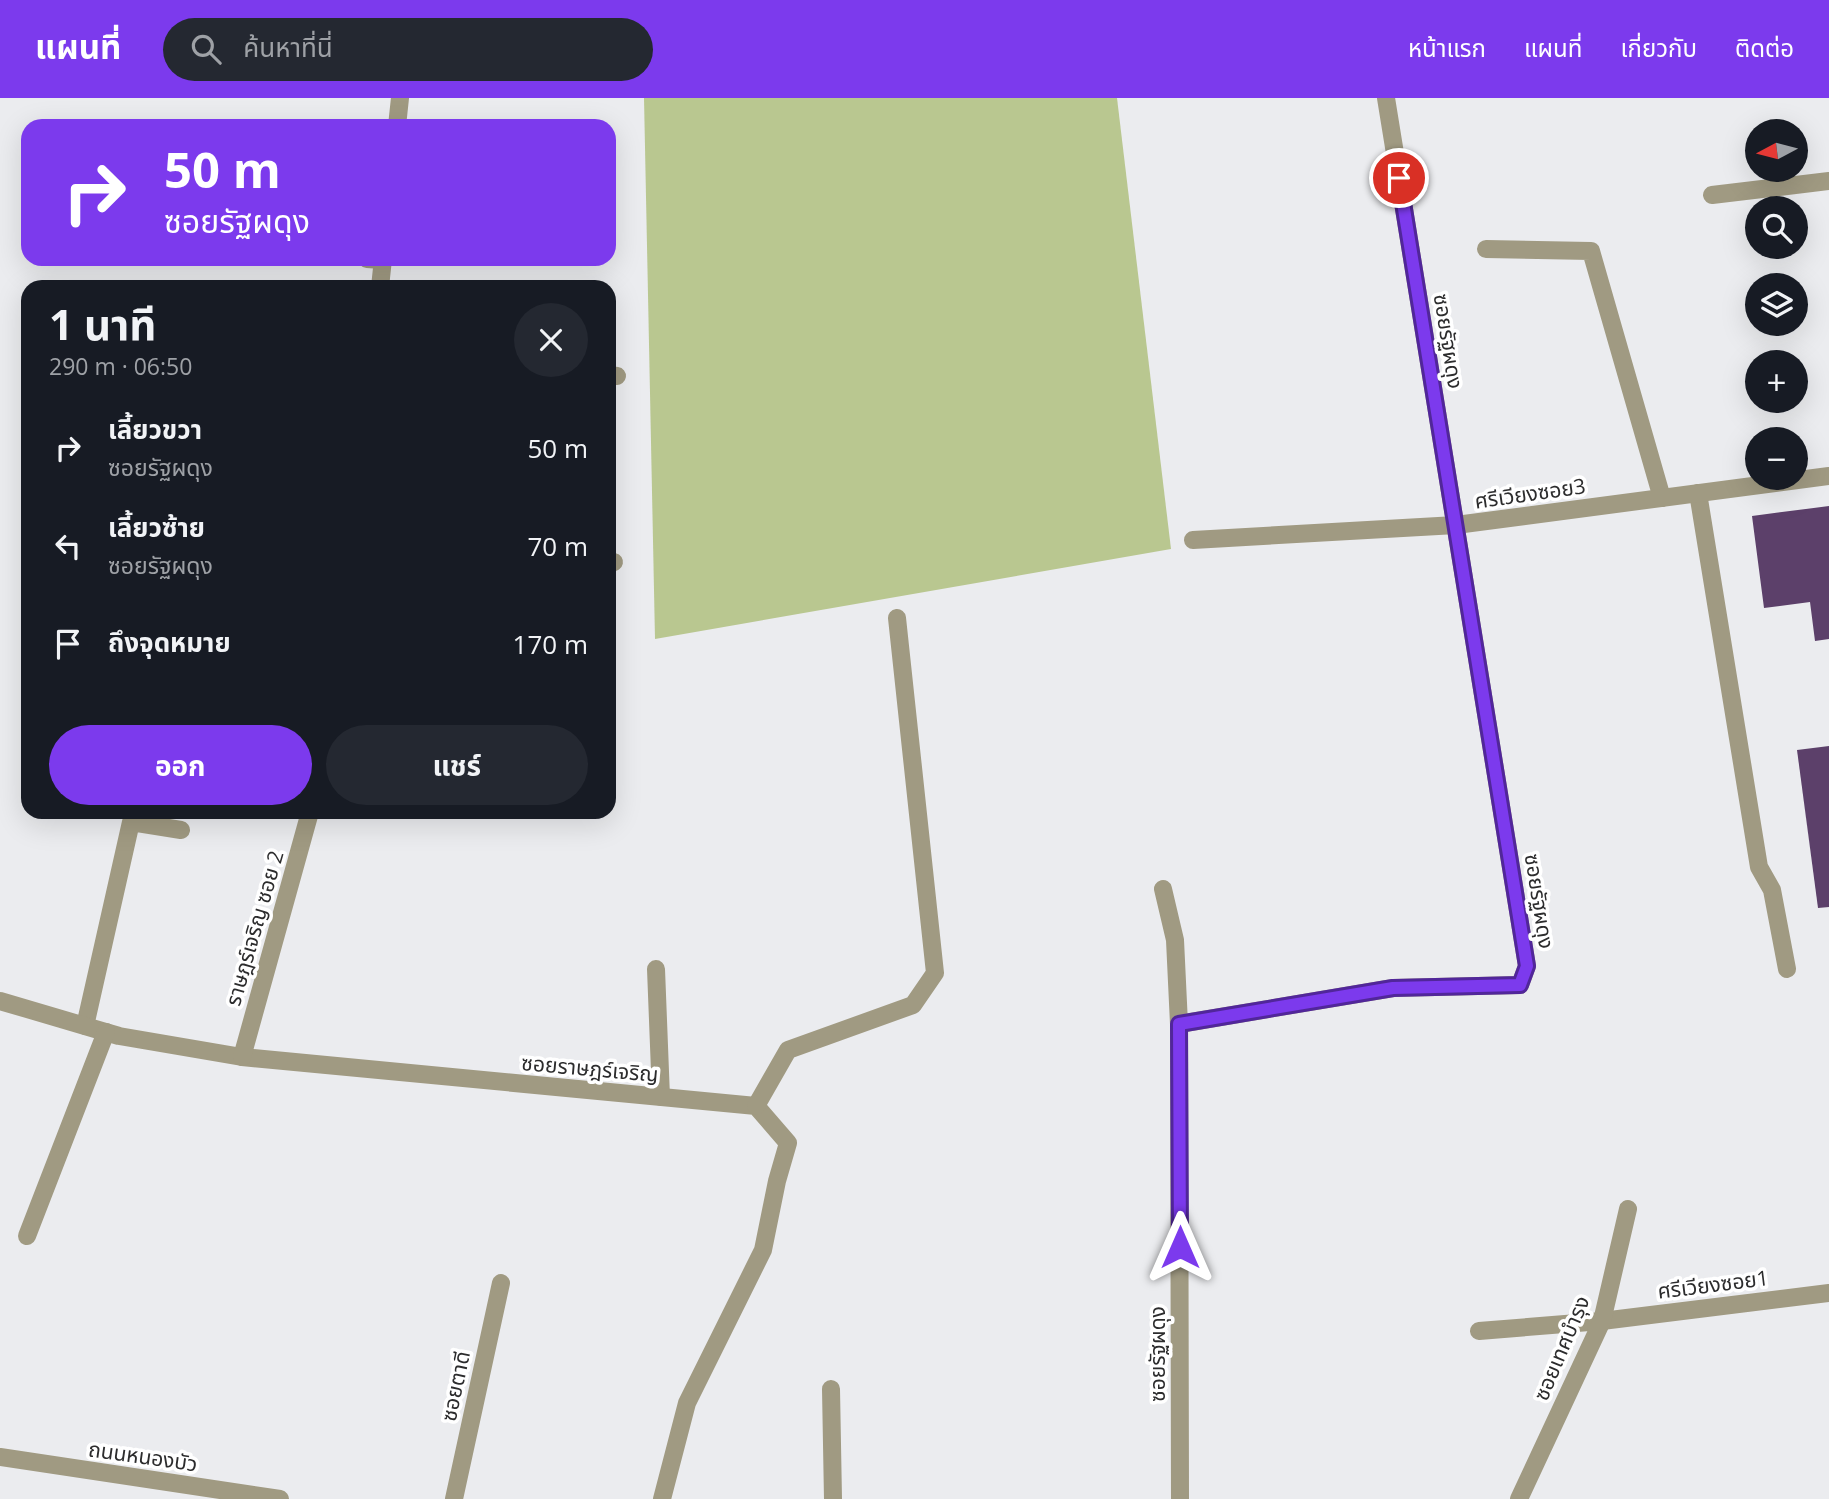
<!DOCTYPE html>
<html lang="th">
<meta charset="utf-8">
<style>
body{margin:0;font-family:"Open Sans","Noto Sans Thai",sans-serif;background:#242831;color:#f1f3f6;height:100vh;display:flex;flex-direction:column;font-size:26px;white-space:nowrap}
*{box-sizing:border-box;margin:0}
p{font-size:23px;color:#9ea1a6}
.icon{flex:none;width:38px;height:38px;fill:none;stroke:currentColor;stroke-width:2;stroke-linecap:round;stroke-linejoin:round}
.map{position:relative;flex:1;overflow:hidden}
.details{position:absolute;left:21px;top:182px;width:595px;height:539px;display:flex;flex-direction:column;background:#171b24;border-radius:21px;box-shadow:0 7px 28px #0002}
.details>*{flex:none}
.guide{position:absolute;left:21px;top:21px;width:595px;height:147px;border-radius:21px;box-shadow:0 7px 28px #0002;background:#7c3aed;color:#fff;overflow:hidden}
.needle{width:46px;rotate:263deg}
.controls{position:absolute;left:1745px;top:21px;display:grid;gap:14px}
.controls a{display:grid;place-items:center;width:63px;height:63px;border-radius:50%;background:#171b24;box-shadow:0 7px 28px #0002;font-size:35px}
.pin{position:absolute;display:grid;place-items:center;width:60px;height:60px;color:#fff;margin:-30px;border:4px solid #fff;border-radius:50%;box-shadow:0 2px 7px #0007}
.me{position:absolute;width:77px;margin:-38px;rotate:0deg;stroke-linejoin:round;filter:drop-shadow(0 0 5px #0008)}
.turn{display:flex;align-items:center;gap:24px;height:147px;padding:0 28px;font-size:32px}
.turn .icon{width:91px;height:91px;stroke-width:2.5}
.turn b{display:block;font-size:49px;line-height:60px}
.round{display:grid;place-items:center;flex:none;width:74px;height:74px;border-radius:37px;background:#242831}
.head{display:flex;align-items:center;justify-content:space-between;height:119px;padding:0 28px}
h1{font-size:42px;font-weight:700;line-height:52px}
.button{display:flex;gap:14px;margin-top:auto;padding:14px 28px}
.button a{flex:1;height:80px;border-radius:42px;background:#7c3aed;color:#fff;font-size:28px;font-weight:700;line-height:80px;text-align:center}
.button a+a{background:#242831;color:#f1f3f6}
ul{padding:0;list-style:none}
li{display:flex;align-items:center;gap:21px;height:98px;padding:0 28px}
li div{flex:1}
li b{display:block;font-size:26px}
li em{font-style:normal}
header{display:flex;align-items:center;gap:42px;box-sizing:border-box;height:98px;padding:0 35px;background:#7c3aed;color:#fff}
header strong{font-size:33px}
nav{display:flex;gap:38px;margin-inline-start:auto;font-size:24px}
.search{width:490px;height:63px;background:#242831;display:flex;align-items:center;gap:18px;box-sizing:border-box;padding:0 24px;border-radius:38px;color:#9ea1a6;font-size:26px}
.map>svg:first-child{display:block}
</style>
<header>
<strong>แผนที่</strong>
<div class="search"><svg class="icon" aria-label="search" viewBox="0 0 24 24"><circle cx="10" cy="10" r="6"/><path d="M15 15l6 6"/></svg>ค้นหาที่นี่</div>
<nav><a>หน้าแรก</a><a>แผนที่</a><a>เกี่ยวกับ</a><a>ติดต่อ</a></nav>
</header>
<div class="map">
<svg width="1829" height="1401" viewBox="0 0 1829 1401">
<rect width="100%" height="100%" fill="#ebecef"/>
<!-- green -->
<path fill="#b9c790" d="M 644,0 L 1117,0 L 1171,451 L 655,541 Z"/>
<!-- building -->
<g fill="#5c406a">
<path d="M 1829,408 L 1829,541 L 1815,543 L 1810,504 L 1764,510 L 1752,418 Z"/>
<path d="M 1829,648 L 1829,809 L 1818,810 L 1797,652 Z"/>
</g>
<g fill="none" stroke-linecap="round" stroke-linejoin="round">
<!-- service -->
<g stroke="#a09a82" stroke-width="18">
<path d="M 1712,97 L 1829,83"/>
<path d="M 1486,151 L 1591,153 L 1662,400"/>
<path d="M 367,161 L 382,162"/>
<path d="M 1698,395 L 1759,769 L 1772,792 L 1787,871"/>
<path d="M 656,871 L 661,999"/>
<path d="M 85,928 L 131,724 L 181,732"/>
</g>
<!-- minor -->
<g stroke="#a09a82" stroke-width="18">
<path d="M 397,28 L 400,0"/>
<path d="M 380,189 L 383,161"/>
<path d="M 609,277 L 617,278"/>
<path d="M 1193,442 L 1456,427 L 1829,378"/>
<path d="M 609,463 L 614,464"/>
<path d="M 1163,791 L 1175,842 L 1179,926"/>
<path d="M 0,903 L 119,938 L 242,959 L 756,1008 L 788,1045 L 777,1083 L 763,1152 L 687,1305 L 662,1401"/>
<path d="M 242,959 L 310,714"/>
<path d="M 756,1008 L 788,952 L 913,907 L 935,875 L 897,520"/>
<path d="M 27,1138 L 106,934"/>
<path d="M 1479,1233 L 1602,1223 L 1829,1195"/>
<path d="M 831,1291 L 833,1401"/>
<path d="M 454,1401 L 501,1185"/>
<path d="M 1180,1401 L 1179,926 L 1393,890 L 1520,887 L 1527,868 L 1386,0"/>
<path d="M 1519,1401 L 1602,1223 L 1628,1111"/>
</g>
<!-- tertiary -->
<path stroke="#a09a82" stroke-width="18" d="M 0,1359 L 280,1401"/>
</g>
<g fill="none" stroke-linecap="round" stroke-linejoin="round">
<defs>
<path id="route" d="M 1180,1149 L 1179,926 L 1393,890 L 1520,887 L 1527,868 L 1399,80"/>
</defs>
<!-- route casing -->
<use href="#route" stroke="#51269a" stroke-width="18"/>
<!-- route -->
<use href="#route" stroke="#7c3aed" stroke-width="12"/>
</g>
<g text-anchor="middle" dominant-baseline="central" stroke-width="7" stroke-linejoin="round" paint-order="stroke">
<!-- street labels -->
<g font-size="21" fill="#2c2c2d" stroke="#fff">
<text transform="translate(1449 243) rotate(81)">ซอยรัฐผดุง</text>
<text transform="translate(1530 395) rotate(-8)">ศรีเวียงซอย3</text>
<text transform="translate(1540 803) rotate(81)">ซอยรัฐผดุง</text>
<text transform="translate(254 830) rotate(-74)">ราษฎร์เจริญ ซอย 2</text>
<text transform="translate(590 970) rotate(5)">ซอยราษฎร์เจริญ</text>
<text transform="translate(1713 1186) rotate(-7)">ศรีเวียงซอย1</text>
<text transform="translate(1561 1250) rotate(-67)">ซอยเทศบำรุง</text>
<text transform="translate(1157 1256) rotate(-90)">ซอยรัฐผดุง</text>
<text transform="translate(455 1288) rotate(-78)">ซอยตาดี</text>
<text transform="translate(143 1358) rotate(8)">ถนนหนองบัว</text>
</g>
</g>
</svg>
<div class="controls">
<a><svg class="needle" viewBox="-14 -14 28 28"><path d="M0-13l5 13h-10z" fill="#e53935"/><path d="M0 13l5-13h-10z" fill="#9ea1a6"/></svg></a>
<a><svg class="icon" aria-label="search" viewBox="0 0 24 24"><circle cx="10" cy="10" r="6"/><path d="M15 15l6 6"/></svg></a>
<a><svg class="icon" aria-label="layers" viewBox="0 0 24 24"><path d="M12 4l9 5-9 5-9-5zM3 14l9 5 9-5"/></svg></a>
<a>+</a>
<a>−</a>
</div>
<div class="pin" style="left:1399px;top:80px;background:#d93025"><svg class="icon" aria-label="arrive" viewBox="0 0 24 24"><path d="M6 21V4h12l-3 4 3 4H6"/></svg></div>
<svg class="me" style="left:1180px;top:1149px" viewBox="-20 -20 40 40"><path d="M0-17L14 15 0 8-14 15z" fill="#7c3aed" stroke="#fff" stroke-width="4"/></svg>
<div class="guide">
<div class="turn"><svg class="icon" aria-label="right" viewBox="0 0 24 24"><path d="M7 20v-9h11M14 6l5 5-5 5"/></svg><div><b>50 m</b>ซอยรัฐผดุง</div></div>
</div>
<section class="details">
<div class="head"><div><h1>1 นาที</h1><p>290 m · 06:50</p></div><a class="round"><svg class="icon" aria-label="close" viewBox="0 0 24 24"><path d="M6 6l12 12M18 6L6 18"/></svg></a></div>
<ul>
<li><svg class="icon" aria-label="right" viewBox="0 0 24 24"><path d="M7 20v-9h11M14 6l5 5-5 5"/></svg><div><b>เลี้ยวขวา</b><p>ซอยรัฐผดุง</p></div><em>50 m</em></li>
<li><svg class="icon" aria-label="left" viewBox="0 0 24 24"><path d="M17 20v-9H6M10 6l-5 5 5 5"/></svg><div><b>เลี้ยวซ้าย</b><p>ซอยรัฐผดุง</p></div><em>70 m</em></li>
<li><svg class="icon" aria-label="arrive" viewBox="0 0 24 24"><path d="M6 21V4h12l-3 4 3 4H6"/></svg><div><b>ถึงจุดหมาย</b></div><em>170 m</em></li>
</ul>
<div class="button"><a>ออก</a><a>แชร์</a></div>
</section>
</div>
